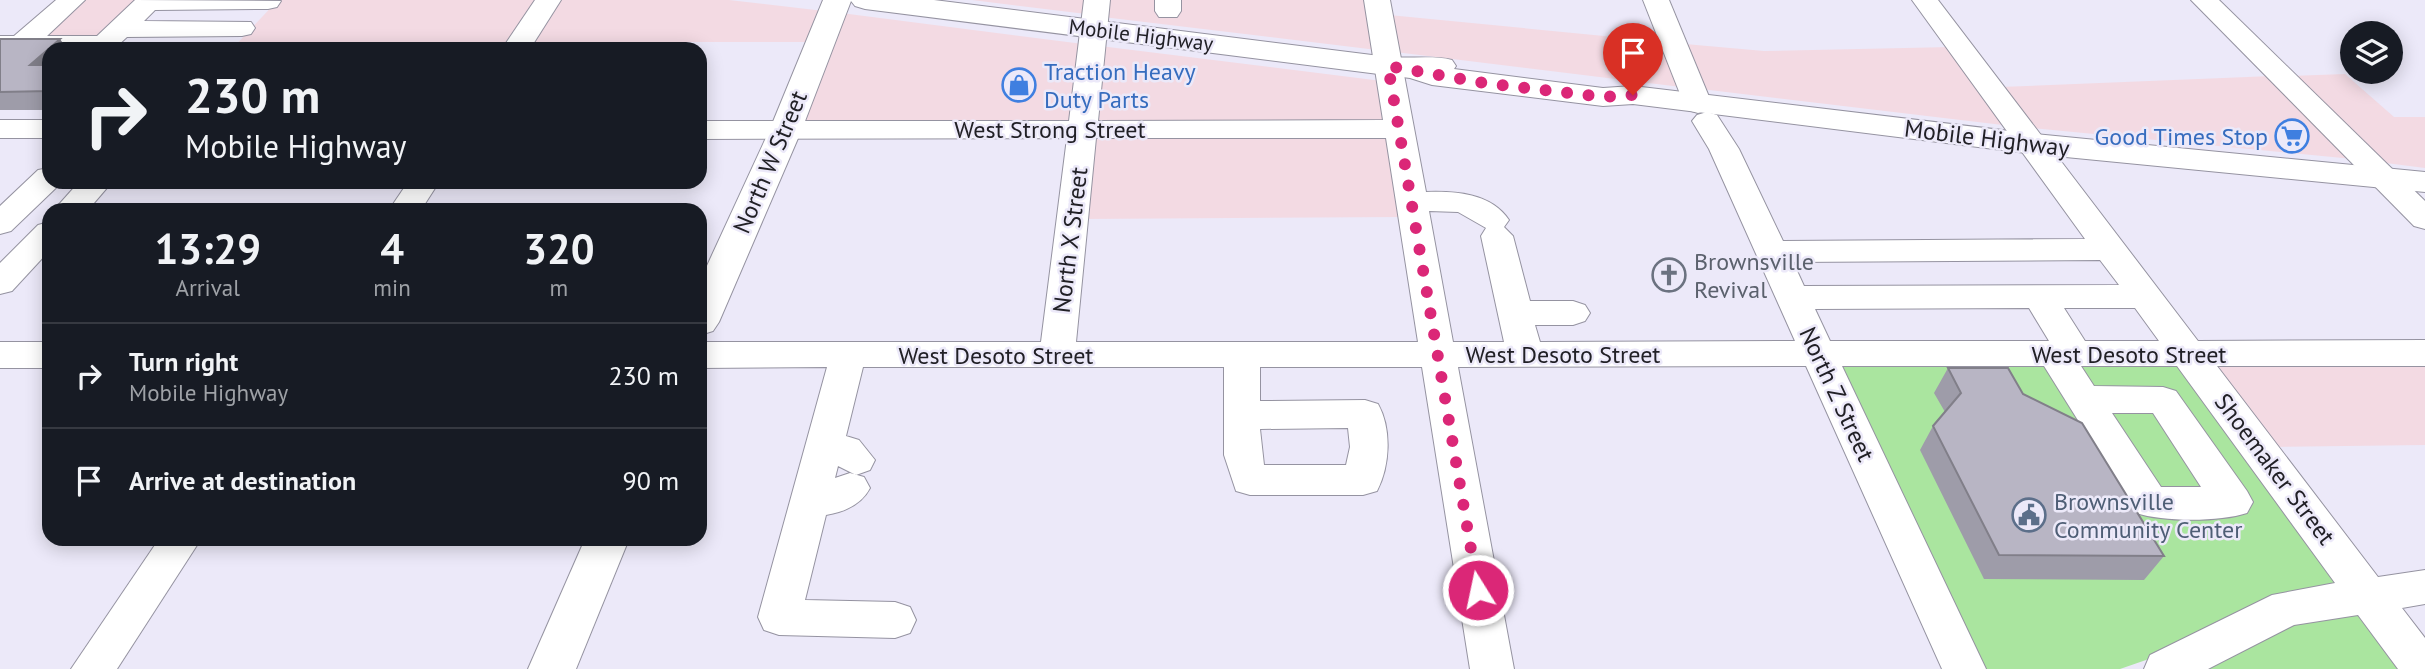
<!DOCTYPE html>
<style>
body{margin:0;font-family:"PT Sans",sans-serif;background:#20242c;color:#f1f3f6;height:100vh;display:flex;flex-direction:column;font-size:26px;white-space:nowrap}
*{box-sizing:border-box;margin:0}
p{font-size:23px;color:#9ea1a6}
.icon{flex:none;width:38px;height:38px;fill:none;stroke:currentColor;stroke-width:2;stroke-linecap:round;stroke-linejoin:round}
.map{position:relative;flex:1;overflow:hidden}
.details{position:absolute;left:42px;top:203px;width:665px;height:343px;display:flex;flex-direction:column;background:#171b24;border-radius:21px;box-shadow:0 4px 18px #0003}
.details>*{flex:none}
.top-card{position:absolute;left:42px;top:42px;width:665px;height:147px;border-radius:21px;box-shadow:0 4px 18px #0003;background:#171b24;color:#f1f3f6;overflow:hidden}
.buttons{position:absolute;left:2340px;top:21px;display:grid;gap:14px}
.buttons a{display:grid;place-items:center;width:63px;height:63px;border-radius:50%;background:#171b24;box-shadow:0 4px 18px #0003;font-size:35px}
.pin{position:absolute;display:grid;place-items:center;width:60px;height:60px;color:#fff;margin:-72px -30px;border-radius:50% 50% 50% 0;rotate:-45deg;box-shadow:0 0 7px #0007}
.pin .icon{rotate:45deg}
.me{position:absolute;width:77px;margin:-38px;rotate:350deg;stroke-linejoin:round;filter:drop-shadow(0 0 5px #0008)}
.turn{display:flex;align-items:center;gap:24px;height:147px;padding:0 28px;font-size:32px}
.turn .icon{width:91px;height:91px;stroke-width:2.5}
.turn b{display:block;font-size:49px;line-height:60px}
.eta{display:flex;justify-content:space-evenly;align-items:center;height:119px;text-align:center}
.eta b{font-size:42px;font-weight:800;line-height:49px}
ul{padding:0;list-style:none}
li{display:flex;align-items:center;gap:21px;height:105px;padding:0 28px;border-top:2px solid #363941}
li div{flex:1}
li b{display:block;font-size:26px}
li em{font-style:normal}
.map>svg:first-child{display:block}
</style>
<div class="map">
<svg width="2425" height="669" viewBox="0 0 2425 669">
<rect width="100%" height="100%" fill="#ece9f9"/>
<!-- commercial -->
<g fill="#f3dae3">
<path d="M 62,0 L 136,0 L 97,37 L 19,37 Z"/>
<path d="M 278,0 L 540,0 L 512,42 L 415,42 L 410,49 L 232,49 Z"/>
<path d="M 557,0 L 729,0 L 824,11 L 811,42 L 530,42 Z"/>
<path d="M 972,0 L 1088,0 L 1086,14 Z"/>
<path d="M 1105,0 L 1369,0 L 1377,50 L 1103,17 Z"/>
<path d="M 841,13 L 1083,44 L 1074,122 L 798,123 Z"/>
<path d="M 1389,15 L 1666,42 L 1681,87 L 1395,52 Z"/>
<path d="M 1685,44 L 1764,51 L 1951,47 L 2011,126 L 1701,89 Z"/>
<path d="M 1100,46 L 1382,81 L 1388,122 L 1094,122 Z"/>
<path d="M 2345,74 L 2394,117 L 2425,117 L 2425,168 L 2378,162 L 2290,76 Z"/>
<path d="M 2272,76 L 2353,159 L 2032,128 L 2000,87 Z"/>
<path d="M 1092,136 L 1390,136 L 1404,217 L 1083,219 Z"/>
<path d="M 2208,363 L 2425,363 L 2425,445 L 2271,447 Z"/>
</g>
<!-- green -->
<g fill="#aae59f">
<path d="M 1834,363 L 2185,363 L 2346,583 L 2275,595 L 2216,622 L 2146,660 L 2120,669 L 1978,669 Z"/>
<path d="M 2366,610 L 2409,669 L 2205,669 L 2300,621 Z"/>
</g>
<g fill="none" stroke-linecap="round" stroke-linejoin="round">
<defs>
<g id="minor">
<path d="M 56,0 L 85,0 L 47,36 L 97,36 L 135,0 L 281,1 L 277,7 L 268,9 L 155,10 L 144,21 L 251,22 L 255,28 L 251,34 L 242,36 L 127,37 L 114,49 L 0,52 L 0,36 L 14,36 Z"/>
<path d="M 535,0 L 561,0 L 530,49 L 502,49 Z"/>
<path d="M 1084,0 L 1110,0 L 1098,121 L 1383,120 L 1364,0 L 1390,0 L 1426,192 C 1455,191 1491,193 1509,220 L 1504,227 L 1513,236 L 1530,301 L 1573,301 L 1585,305 L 1590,313 L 1585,321 L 1573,325 L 1535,325 L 1540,342 L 1795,341 L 1709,149 L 1692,121 L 1697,115 L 1707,112 L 1717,115 L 1739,149 L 1783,241 L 2085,239 L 1912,0 L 1938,0 L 2198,341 L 2425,340 L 2425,366 L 2217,366 L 2378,577 L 2425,570 L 2425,604 L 2402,608 L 2425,638 L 2425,669 L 2398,669 L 2358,615 L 2294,625 L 2208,669 L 2144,669 L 2150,655 L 2272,595 L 2335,583 L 2177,366 L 2081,366 L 2094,386 L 2163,387 L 2176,391 L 2247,491 L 2253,502 L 2247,513 C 2220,522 2163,522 2136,513 L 2044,366 L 1842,366 L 1986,669 L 1942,669 L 1806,366 L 1458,367 L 1514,669 L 1470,669 L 1422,367 L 1260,367 L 1260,401 L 1365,400 L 1378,404 C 1392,429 1390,466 1377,491 L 1363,495 L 1250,495 L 1236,491 L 1224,455 L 1224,367 L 863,367 L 846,436 L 859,440 L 875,460 L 870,470 L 856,475 L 838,466 L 835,478 L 850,473 L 864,477 L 870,488 C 861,505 844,512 826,515 L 805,600 L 895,602 L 910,607 L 916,620 L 910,633 L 895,638 L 779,635 L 764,630 L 758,617 L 827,367 L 700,368 L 700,342 L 1041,342 L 1067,138 L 700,139 L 700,121 L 1069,121 ZM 1096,138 L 1386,138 L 1418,342 L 1076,342 ZM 1429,211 L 1458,212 L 1486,228 L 1481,236 L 1504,342 L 1453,342 ZM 2100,260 L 2119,285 L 1804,286 L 1793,262 ZM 2029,308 L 2049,341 L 1830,341 L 1815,309 ZM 2064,308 L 2135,308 L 2159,341 L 2085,341 ZM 2112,413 L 2153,413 L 2201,487 L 2161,487 ZM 1348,428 L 1350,447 L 1346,465 L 1264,465 L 1260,429 Z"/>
<path d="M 1155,0 L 1181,0 L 1181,11 L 1177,17 L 1159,17 L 1155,11 Z"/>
<path d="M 1643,0 L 1669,0 L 1712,104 L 1708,110 L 1698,113 L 1688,110 L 1684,104 Z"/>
<path d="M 2191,0 L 2219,0 L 2425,201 L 2425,229 L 2414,226 Z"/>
<rect x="0" y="120" width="49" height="18"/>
<path d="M 49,168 L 49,182 L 60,184 L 11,231 L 0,234 L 0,206 L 38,170 Z"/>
<path d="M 79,182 L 112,182 L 88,210 L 54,210 Z"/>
<path d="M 408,182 L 439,182 L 421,210 L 389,210 Z"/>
<path d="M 49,222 L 49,251 L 12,291 L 0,294 L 0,263 L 38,225 Z"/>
<rect x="0" y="342" width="49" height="26"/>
<path d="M 159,539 L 201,539 L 117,669 L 71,669 Z"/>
</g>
<g id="major">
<path d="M 823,0 L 934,0 L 1388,57 C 1408,59 1435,55 1452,60 L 1456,66 L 1454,69 L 1603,88 L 1633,86 L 2035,134 L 2425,172 L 2425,192 L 2035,154 L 1633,104 L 1603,106 L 1432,85 L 1410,78 L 865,9 L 855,6 L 851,1 L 802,129 L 719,322 L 713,331 L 700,335 L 700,281 L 770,129 Z"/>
<path d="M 585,539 L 629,539 L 576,669 L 528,669 Z"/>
</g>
</defs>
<!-- minor casing -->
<use href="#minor" stroke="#9593a1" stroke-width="2"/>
<!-- major casing -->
<use href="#major" stroke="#9593a1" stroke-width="2"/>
<!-- minor -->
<use href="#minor" fill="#fff" fill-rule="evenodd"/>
<!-- major -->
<use href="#major" fill="#fff" fill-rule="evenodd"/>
</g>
<!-- wall -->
<g fill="#9e9ca9">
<path d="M 0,39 L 49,49 L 49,110 L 0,110 Z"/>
<path d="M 1948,368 L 2023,394 L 2164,556 L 2144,580 L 1984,579 L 1920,450 L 1933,426 L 1945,412 L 1934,393 Z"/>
</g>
<!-- shaded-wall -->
<path fill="#817f89" d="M 60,39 L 67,49 L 49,49 L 49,78 L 30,65 Z"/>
<!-- building -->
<g fill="#b8b5c4" stroke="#817f89" stroke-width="2">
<path d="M 0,39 L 60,39 L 30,65 L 49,65 L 49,91 L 0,92 Z"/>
<path d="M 1948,368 L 2008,368 L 2023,394 L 2082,423 L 2164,556 L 1999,555 L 1933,426 L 1961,393 Z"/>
</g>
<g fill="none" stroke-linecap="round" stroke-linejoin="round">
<!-- route -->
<path stroke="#db2777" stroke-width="12" stroke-dasharray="0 21.6" d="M 1478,590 L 1388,66 L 1484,83 L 1603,97 L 1633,95"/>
</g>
<!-- icons -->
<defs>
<symbol id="shop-ring" viewBox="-11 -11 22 22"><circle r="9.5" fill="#ece9f9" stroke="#3f7fe0" stroke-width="1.5"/><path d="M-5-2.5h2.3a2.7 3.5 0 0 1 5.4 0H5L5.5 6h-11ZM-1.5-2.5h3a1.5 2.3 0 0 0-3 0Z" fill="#3f7fe0"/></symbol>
<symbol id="supermarket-ring" viewBox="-11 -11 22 22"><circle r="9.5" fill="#ece9f9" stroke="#3f7fe0" stroke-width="1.5"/><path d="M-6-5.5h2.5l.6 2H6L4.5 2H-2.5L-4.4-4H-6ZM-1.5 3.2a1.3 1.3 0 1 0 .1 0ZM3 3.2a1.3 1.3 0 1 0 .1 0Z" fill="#3f7fe0"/></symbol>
<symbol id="church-ring" viewBox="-11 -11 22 22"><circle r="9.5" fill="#ece9f9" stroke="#6b7280" stroke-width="1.5"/><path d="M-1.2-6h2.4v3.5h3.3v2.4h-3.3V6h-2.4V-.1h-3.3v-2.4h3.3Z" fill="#6b7280"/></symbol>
<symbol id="civic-ring" viewBox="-11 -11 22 22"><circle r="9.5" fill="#ece9f9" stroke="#5c6f8a" stroke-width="1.5"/><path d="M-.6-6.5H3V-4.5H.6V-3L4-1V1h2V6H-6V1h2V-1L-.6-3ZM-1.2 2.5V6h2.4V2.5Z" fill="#5c6f8a"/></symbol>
</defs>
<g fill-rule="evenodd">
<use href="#shop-ring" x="1000" y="66" width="38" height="38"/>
<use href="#supermarket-ring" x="2273" y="117" width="38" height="38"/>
<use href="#church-ring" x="1650" y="256" width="38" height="38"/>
<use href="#civic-ring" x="2010" y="496" width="38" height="38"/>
</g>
<g text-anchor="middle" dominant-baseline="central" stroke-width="5" stroke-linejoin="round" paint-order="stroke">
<!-- far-street labels -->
<g font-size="21" fill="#212026" stroke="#ece9f9">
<text transform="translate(1141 35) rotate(7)">Mobile Highway</text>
</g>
<!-- shop labels -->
<g font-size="24" fill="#366cbe" stroke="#ece9f9" text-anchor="start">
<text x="1044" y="71">Traction Heavy<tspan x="1044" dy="28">Duty Parts</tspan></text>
<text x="2268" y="136" text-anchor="end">Good Times Stop</text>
</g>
<!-- street labels -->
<g font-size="24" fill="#212026" stroke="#ece9f9">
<text x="1050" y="129">West Strong Street</text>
<text transform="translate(1987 138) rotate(7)">Mobile Highway</text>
<text transform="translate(770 162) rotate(-67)">North W Street</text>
<text transform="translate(1070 240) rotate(-83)">North X Street</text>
<text x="1563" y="354">West Desoto Street</text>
<text x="2129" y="354">West Desoto Street</text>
<text x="996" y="355">West Desoto Street</text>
<text transform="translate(1837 394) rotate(65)">North Z Street</text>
<text transform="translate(2275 469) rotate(53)">Shoemaker Street</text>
</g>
<!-- worship labels -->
<g font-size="24" fill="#5b616d" stroke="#ece9f9" text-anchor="start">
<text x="1694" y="261">Brownsville<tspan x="1694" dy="28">Revival</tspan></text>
</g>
<!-- service labels -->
<g font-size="24" fill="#4e5e75" stroke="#ece9f9" text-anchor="start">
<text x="2054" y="501">Brownsville<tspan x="2054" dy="28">Community Center</tspan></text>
</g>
</g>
</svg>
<div class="buttons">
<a><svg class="icon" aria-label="layers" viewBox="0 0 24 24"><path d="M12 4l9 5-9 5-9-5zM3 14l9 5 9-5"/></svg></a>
</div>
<div class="pin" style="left:1633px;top:95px;background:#d93025"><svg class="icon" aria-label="arrive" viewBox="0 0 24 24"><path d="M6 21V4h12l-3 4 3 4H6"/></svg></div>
<svg class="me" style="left:1478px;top:590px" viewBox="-20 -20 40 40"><circle r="17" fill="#db2777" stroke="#fff" stroke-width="3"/><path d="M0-11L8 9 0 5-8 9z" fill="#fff"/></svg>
<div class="top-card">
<div class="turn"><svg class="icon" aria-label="right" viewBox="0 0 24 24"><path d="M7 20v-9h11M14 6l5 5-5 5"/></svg><div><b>230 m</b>Mobile Highway</div></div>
</div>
<section class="details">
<div class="eta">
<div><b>13:29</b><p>Arrival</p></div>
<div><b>4</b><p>min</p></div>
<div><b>320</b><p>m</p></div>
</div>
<ul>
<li><svg class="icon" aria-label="right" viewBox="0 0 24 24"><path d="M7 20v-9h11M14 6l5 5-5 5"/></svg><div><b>Turn right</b><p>Mobile Highway</p></div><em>230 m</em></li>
<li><svg class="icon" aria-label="arrive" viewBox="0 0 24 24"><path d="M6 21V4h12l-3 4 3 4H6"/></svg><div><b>Arrive at destination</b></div><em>90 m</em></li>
</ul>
</section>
</div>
